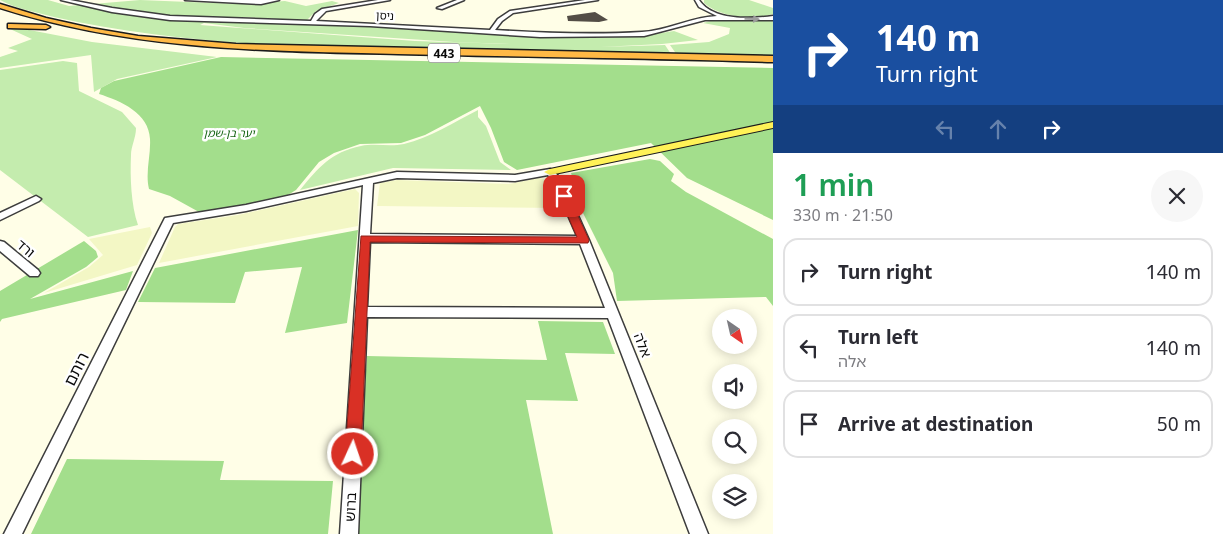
<!DOCTYPE html>
<meta charset="utf-8">
<style>
body{margin:0;font-family:Georgia,"Noto Sans Hebrew",serif;background:#f7f7f7;color:#2b2b33;height:100vh;display:flex;flex-direction:column;font-size:19px;white-space:nowrap}
*{box-sizing:border-box;margin:0}
p{font-size:16px;color:#7c7c81}
.icon{flex:none;width:28px;height:28px;fill:none;stroke:currentColor;stroke-width:2;stroke-linecap:round;stroke-linejoin:round}
.map{position:relative;flex:1;overflow:hidden}
.details{display:flex;flex-direction:column;background:#fff;width:450px}
.details>*{flex:none}
.hud{background:#1a4fa0;color:#fff;overflow:hidden}
.needle{width:32px;rotate:146deg}
.controls{position:absolute;left:712px;top:309px;display:grid;gap:10px}
.controls a{display:grid;place-items:center;width:45px;height:45px;border-radius:50%;background:#fff;box-shadow:0 2px 12px #0003;font-size:25px}
.pin{position:absolute;display:grid;place-items:center;width:42px;height:42px;color:#fff;margin:-21px;border-radius:10px;box-shadow:0 2px 8px #0006}
.me{position:absolute;width:55px;margin:-28px;rotate:3deg;stroke-linejoin:round;filter:drop-shadow(0 0 4px #0008)}
.turn{display:flex;align-items:center;gap:18px;height:105px;padding:0 20px;font-size:22px}
.turn .icon{width:65px;height:65px;stroke-width:2.5}
.turn b{display:block;font-size:35px;line-height:42px}
.lanes{display:flex;align-items:center;height:48px;padding:0 20px;background:#0003;justify-content:center;gap:25px;direction:ltr}
.lanes .off{opacity:.35}
.round{display:grid;place-items:center;flex:none;width:52px;height:52px;border-radius:26px;background:#f7f7f7}
.headline{display:flex;align-items:center;justify-content:space-between;height:85px;padding:0 20px}
h1{font-size:30px;font-weight:600;line-height:38px;color:#1e9e55}
ul{padding:0;list-style:none}
li{display:flex;align-items:center;gap:15px;height:68px;margin:0 10px 8px;padding:0 10px;border:2px solid #e1e1e2;border-radius:15px}
li div{flex:1}
li b{display:block;font-size:19px}
li em{font-style:normal}
main{display:flex;flex:1;min-height:0}
.map>svg:first-child{display:block}
</style>
<main>
<div class="map">
<svg width="773" height="534" viewBox="0 0 773 534">
<rect width="100%" height="100%" fill="#fffee7"/>
<!-- farmland -->
<g fill="#f3f7c5">
<path d="M 539,178 L 551,180 L 564,208 L 377,206 L 380,183 L 397,180 L 509,184 Z"/>
<path d="M 355,189 L 359,193 L 358,226 L 159,263 L 175,227 L 178,224 L 238,215 Z"/>
<path d="M 150,227 L 152,233 L 137,265 L 44,293 L 89,267 L 103,255 L 89,239 Z"/>
</g>
<!-- green -->
<g fill="#c4ecae" fill-rule="evenodd">
<path d="M 0,0 L 48,0 L 69,6 L 140,0 L 238,4 L 285,1 L 306,6 L 332,1 L 339,3 L 316,11 L 307,20 C 281,22 227,11 206,22 L 371,25 L 540,37 L 598,38 L 642,36 L 674,31 L 698,40 L 662,44 L 600,47 L 665,45 L 671,54 L 254,44 C 187,39 120,32 54,17 C 36,12 16,9 0,0 ZM 204,23 L 244,28 L 454,42 L 598,47 L 415,41 L 200,25 Z"/>
<path d="M 704,0 L 749,0 L 773,8 L 773,14 C 751,20 722,18 704,3 Z"/>
<path d="M 718,19 L 773,21 L 773,57 L 677,55 L 670,45 L 709,42 L 729,34 L 730,28 L 703,23 Z"/>
<path d="M 19,28 L 92,42 L 217,57 L 117,79 L 94,92 L 91,55 L 0,68 L 0,57 L 18,51 L 8,48 L 32,39 L 10,29 Z"/>
<path d="M 63,61 L 77,63 L 79,91 L 122,112 L 136,128 C 136,138 131,146 131,155 C 130,177 131,205 138,225 L 88,237 L 0,170 L 0,70 Z"/>
<path d="M 478,110 L 478,117 L 486,126 L 500,162 L 511,170 L 393,168 L 300,190 C 318,168 331,152 361,146 C 375,143 390,147 404,144 C 430,138 454,122 478,110 Z"/>
</g>
<!-- forest -->
<g fill="#a3de8c">
<path d="M 221,57 L 773,68 L 773,220 L 687,178 L 651,143 L 517,170 L 504,162 L 491,128 L 480,106 L 425,135 L 401,143 L 360,144 L 334,153 L 319,162 L 296,190 L 283,198 L 273,200 L 199,212 L 170,196 L 149,189 C 145,172 151,156 150,139 C 149,113 121,101 99,94 L 101,88 L 114,81 Z"/>
<path d="M 650,159 L 660,161 L 674,174 L 671,181 L 686,192 L 773,239 L 773,306 L 766,297 L 617,301 L 613,273 L 583,213 L 571,173 Z"/>
<path d="M 358,230 L 347,323 L 285,333 L 302,267 L 245,272 L 235,303 L 138,302 L 155,268 Z"/>
<path d="M 84,241 L 96,251 L 98,257 L 86,267 L 30,299 L 133,271 L 126,290 L 2,319 L 0,322 L 0,291 Z"/>
<path d="M 538,321 L 603,322 L 615,354 L 565,353 L 578,401 L 526,400 L 553,534 L 355,534 L 367,356 L 547,360 Z"/>
<path d="M 67,459 L 224,461 L 220,480 L 333,481 L 328,534 L 31,534 Z"/>
</g>
<!-- building -->
<path fill="#534d46" d="M 595,12 L 608,20 L 599,22 L 568,21 L 567,16 Z"/>
<g fill="none" stroke-linecap="round" stroke-linejoin="round">
<defs>
<g id="minor">
<path d="M 61,0 L 70,0 L 112,8 L 170,16 L 311,21 L 315,14 L 322,9 L 378,0 L 390,0 L 326,11 L 316,21 L 490,30 L 498,19 L 510,11 L 585,0 L 598,0 L 513,13 L 502,21 L 495,30 C 544,33 593,35 642,32 C 667,31 691,17 717,16 L 699,7 L 695,0 L 699,0 C 713,21 751,19 773,16 L 773,20 L 705,20 L 644,36 L 540,37 L 370,26 L 170,20 L 112,12 Z"/>
<path d="M 185,0 L 279,0 L 261,4 Z"/>
<path d="M 457,0 L 464,0 L 442,9 L 437,8 Z"/>
<path d="M 550,169 L 553,170 L 563,182 L 589,240 L 708,534 L 690,534 L 608,318 L 367,317 L 358,534 L 340,534 L 363,185 L 246,211 L 173,223 L 22,534 L 4,534 L 165,218 L 246,205 L 397,172 L 515,175 ZM 548,175 L 554,183 L 577,236 L 370,234 L 373,183 L 397,178 L 515,181 ZM 370,242 L 580,244 L 605,308 L 367,307 Z"/>
<path d="M 36,196 L 41,199 L 39,201 L 0,220 L 0,213 Z"/>
<path d="M 0,241 L 4,242 L 38,270 L 40,273 L 38,276 L 30,276 L 0,251 Z"/>
</g>
<path id="major" d="M 773,122 L 773,128 L 550,175 L 544,172 L 550,169 Z"/>
<g id="highway">
<path d="M 0,4 L 46,18 L 91,28 L 138,36 L 236,44 L 773,56 L 773,62 C 648,58 523,57 398,54 C 262,51 131,50 0,8 Z"/>
<path d="M 11,24 L 46,25 L 50,27 L 46,29 L 8,28 L 8,24 Z"/>
</g>
</defs>
<!-- minor casing -->
<use href="#minor" stroke="#3d3d3d" stroke-width="3"/>
<!-- major casing -->
<use href="#major" stroke="#1b1b1b" stroke-width="2"/>
<!-- highway casing -->
<use href="#highway" stroke="#1b1b1b" stroke-width="3"/>
<!-- minor -->
<use href="#minor" fill="#fff" fill-rule="evenodd"/>
<!-- major -->
<use href="#major" fill="#fff257" fill-rule="evenodd"/>
<!-- highway -->
<use href="#highway" fill="#ffb945" fill-rule="evenodd"/>
</g>
<!-- one-way arrows -->
<defs><path id="oneway-solid" d="M-6-.8H1V-3.2L6.5 0L1 3.2V.8H-6Z" transform="scale(1.25)"/></defs>
<use fill="#9d9d9d" href="#oneway-solid" transform="translate(752 19) rotate(2)"/>
<!-- route -->
<path fill="#d93025" stroke="#8d1f18" d="M 564,193 L 569,196 L 589,240 L 588,243 L 370,242 L 361,454 L 359,460 L 353,462 L 347,460 L 345,454 L 361,236 L 577,237 L 559,196 Z"/>
<g text-anchor="middle" dominant-baseline="central" stroke-width="5" stroke-linejoin="round" paint-order="stroke">
<!-- far-street labels -->
<g font-size="11" fill="#0a0a0a" stroke="#fff">
<text transform="translate(385 15) rotate(3)">ניסן</text>
</g>
<!-- far-park labels -->
<g font-size="11" font-style="italic" fill="#196616" stroke="#fff">
<text x="229" y="132">יער בן-שמן</text>
</g>
<!-- shield labels -->
<rect fill="#fff" stroke="#545454" stroke-width="1" x="428" y="43.5" width="32" height="19" rx="4"/>
<g font-size="12" font-weight="bold" fill="#0a0a0a">
<text x="444" y="53">443</text>
</g>
<!-- street labels -->
<g font-size="14" fill="#0a0a0a" stroke="#fff">
<text transform="translate(26 248) rotate(40)">ורד</text>
<text transform="translate(643 345) rotate(69)">אלה</text>
<text transform="translate(350 507) rotate(-87)">ברוש</text>
</g>
<!-- near-street labels -->
<g font-size="16" fill="#0a0a0a" stroke="#fff">
<text transform="translate(76 369) rotate(-63)">רותם</text>
</g>
</g>
</svg>
<div class="controls">
<a><svg class="needle" viewBox="-14 -14 28 28"><path d="M0-13l5 13h-10z" fill="#e53935"/><path d="M0 13l5-13h-10z" fill="#7c7c81"/></svg></a>
<a><svg class="icon" aria-label="sound" viewBox="0 0 24 24"><path d="M4 9h4l5-4v14l-5-4H4zM17 9q2 3 0 6"/></svg></a>
<a><svg class="icon" aria-label="search" viewBox="0 0 24 24"><circle cx="10" cy="10" r="6"/><path d="M15 15l6 6"/></svg></a>
<a><svg class="icon" aria-label="layers" viewBox="0 0 24 24"><path d="M12 4l9 5-9 5-9-5zM3 14l9 5 9-5"/></svg></a>
</div>
<div class="pin" style="left:564px;top:196px;background:#d93025"><svg class="icon" aria-label="arrive" viewBox="0 0 24 24"><path d="M6 21V4h12l-3 4 3 4H6"/></svg></div>
<svg class="me" style="left:353px;top:454px" viewBox="-20 -20 40 40"><circle r="17" fill="#d93025" stroke="#fff" stroke-width="3"/><path d="M0-11L8 9 0 5-8 9z" fill="#fff"/></svg>
</div>
<section class="details">
<div class="hud">
<div class="turn"><svg class="icon" aria-label="right" viewBox="0 0 24 24"><path d="M7 20v-9h11M14 6l5 5-5 5"/></svg><div><b>140 m</b>Turn right</div></div>
<div class="lanes"><svg class="icon off" aria-label="left" viewBox="0 0 24 24"><path d="M17 20v-9H6M10 6l-5 5 5 5"/></svg><svg class="icon off" aria-label="ahead" viewBox="0 0 24 24"><path d="M12 20V5M6 11l6-6 6 6"/></svg><svg class="icon" aria-label="right" viewBox="0 0 24 24"><path d="M7 20v-9h11M14 6l5 5-5 5"/></svg></div>
</div>
<div class="headline"><div><h1>1 min</h1><p>330 m · 21:50</p></div><a class="round"><svg class="icon" aria-label="close" viewBox="0 0 24 24"><path d="M6 6l12 12M18 6L6 18"/></svg></a></div>
<ul>
<li><svg class="icon" aria-label="right" viewBox="0 0 24 24"><path d="M7 20v-9h11M14 6l5 5-5 5"/></svg><div><b>Turn right</b></div><em>140 m</em></li>
<li><svg class="icon" aria-label="left" viewBox="0 0 24 24"><path d="M17 20v-9H6M10 6l-5 5 5 5"/></svg><div><b>Turn left</b><p>אלה</p></div><em>140 m</em></li>
<li><svg class="icon" aria-label="arrive" viewBox="0 0 24 24"><path d="M6 21V4h12l-3 4 3 4H6"/></svg><div><b>Arrive at destination</b></div><em>50 m</em></li>
</ul>
</section>
</main>
